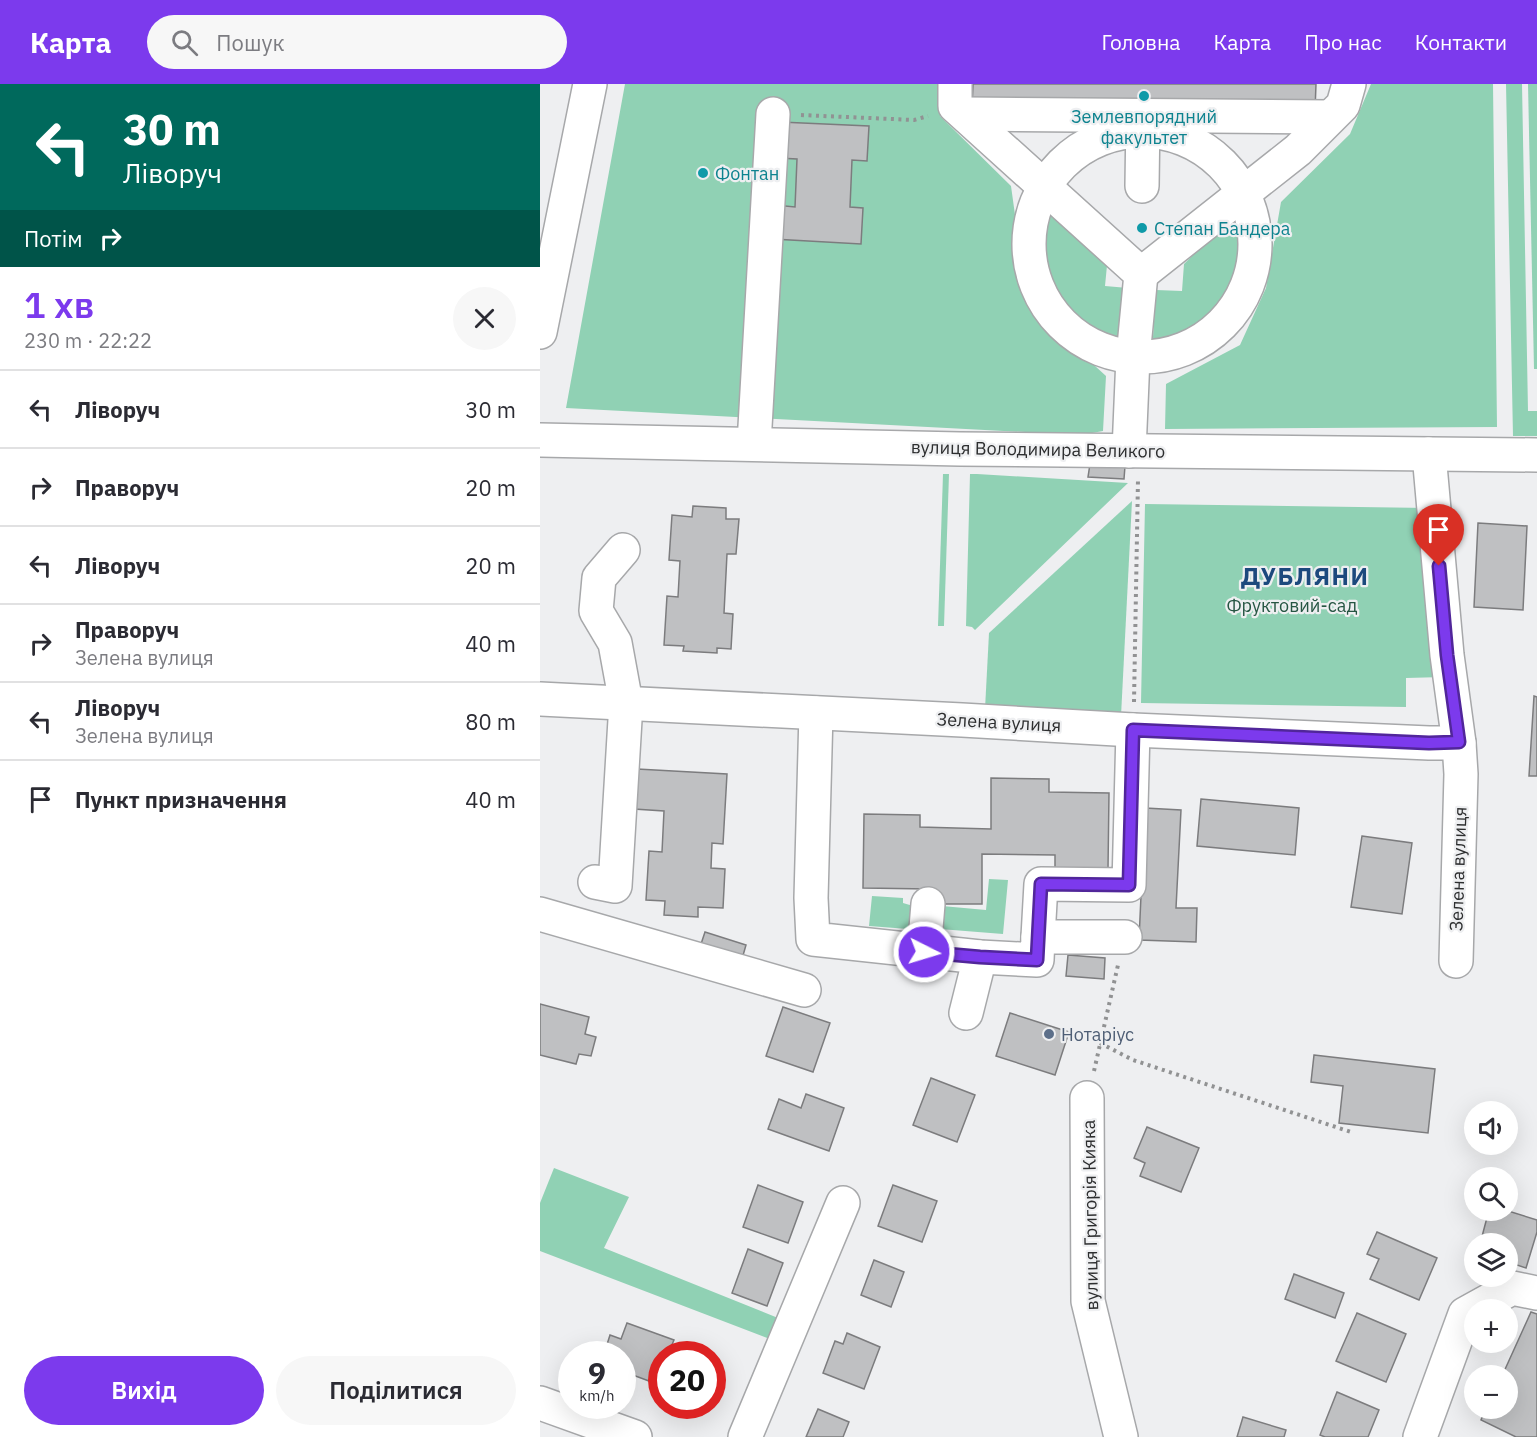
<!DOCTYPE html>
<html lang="uk">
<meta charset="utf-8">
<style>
body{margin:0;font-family:"IBM Plex Sans",sans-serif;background:#f7f7f7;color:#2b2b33;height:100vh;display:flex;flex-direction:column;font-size:22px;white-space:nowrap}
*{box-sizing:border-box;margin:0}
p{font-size:20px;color:#7c7c81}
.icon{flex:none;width:33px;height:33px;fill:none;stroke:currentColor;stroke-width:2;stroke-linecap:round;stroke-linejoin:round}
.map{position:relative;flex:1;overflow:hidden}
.side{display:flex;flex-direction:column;background:#fff;width:540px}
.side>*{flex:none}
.top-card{background:#00695c;color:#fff;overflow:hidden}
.fabs{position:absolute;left:924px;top:1017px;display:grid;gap:12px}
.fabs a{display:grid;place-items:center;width:54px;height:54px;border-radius:50%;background:#fff;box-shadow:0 6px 24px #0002;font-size:30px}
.speed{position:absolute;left:18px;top:1257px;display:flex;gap:12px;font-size:30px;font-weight:700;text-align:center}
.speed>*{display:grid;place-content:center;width:78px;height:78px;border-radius:50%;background:#fff;box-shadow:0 6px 24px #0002;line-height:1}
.speed small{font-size:15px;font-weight:400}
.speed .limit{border:9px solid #d22;background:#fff;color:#111}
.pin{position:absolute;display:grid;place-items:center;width:51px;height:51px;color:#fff;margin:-62px -26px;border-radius:50% 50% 50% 0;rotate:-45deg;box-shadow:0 0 6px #0007}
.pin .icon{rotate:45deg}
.me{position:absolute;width:66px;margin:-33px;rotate:95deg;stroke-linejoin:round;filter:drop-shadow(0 0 4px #0008)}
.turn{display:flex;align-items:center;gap:21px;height:126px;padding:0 24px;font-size:27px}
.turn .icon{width:78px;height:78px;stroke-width:2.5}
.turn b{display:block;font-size:42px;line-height:51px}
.then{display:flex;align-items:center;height:57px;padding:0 24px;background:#0003;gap:12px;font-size:22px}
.round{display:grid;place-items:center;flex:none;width:63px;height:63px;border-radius:32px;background:#f7f7f7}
.overview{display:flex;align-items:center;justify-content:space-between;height:102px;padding:0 24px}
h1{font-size:36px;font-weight:600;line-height:45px;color:#7c3aed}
.cta{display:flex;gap:12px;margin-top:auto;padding:12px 24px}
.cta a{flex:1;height:69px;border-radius:36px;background:#7c3aed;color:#fff;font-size:24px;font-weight:600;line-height:69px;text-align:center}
.cta a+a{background:#f7f7f7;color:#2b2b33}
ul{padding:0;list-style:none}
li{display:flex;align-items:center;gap:18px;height:78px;padding:0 24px;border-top:2px solid #e1e1e2}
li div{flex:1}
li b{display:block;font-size:22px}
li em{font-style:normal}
header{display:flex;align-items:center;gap:36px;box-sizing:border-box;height:84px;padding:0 30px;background:#7c3aed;color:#fff}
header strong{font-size:28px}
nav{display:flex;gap:33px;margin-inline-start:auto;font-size:21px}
.search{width:420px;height:54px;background:#f7f7f7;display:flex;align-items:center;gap:15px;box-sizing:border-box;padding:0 21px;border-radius:33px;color:#7c7c81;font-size:22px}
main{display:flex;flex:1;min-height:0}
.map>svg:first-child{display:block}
</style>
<header>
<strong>Карта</strong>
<div class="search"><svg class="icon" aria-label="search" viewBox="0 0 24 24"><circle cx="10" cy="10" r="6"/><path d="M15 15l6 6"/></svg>Пошук</div>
<nav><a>Головна</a><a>Карта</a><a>Про нас</a><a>Контакти</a></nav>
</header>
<main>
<section class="side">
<div class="top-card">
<div class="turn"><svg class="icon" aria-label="left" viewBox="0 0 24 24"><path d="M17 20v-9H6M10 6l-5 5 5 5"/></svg><div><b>30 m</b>Ліворуч</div></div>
<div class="then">Потім<svg class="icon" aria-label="right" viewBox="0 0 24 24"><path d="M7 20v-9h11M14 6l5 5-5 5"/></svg></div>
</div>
<div class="overview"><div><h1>1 хв</h1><p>230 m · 22:22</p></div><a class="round"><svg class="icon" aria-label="close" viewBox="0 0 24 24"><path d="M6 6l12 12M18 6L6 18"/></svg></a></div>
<ul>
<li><svg class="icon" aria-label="left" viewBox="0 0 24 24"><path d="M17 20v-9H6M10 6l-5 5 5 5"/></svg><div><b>Ліворуч</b></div><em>30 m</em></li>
<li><svg class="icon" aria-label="right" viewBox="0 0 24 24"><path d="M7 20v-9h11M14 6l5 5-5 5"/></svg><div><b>Праворуч</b></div><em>20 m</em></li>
<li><svg class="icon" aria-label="left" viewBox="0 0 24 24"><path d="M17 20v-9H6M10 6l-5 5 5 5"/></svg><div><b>Ліворуч</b></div><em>20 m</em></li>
<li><svg class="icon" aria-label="right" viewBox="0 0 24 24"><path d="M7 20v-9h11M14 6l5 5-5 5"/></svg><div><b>Праворуч</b><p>Зелена вулиця</p></div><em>40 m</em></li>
<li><svg class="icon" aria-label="left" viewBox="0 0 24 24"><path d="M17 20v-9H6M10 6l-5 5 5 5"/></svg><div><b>Ліворуч</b><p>Зелена вулиця</p></div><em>80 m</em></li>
<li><svg class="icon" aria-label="arrive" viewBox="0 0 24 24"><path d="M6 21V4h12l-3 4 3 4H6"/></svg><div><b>Пункт призначення</b></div><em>40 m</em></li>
</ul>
<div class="cta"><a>Вихід</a><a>Поділитися</a></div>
</section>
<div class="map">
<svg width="997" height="1353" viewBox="0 0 997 1353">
<rect width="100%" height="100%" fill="#eeeff1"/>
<!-- green -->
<g fill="#90d1b4">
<path d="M 85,0 L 401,0 L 400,32 L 471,102 L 480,167 L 496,228 L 566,292 L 563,347 L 541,351 L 26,324 Z"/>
<path d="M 831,0 L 953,0 L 957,343 L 625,345 L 626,300 L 700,261 L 726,204 L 741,118 L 810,50 Z"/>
<path d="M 966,0 L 982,0 L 988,327 L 997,327 L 997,352 L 973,352 Z"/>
<path d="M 988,0 L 997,0 L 997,285 L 994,285 Z"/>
<path d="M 507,115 L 568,171 L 565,202 L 588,204 L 581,263 C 547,259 511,225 501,193 C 495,170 496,136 507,115 Z"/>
<path d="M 701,123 L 708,142 L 708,175 L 699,207 L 683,231 L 656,253 L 612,268 L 616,206 L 642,207 L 644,180 Z"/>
<path d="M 403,390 L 409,390 L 404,542 L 398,542 Z"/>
<path d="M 430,390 L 437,390 L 588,399 L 435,546 L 432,543 L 426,542 Z"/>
<path d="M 592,417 L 581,632 L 445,625 L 449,549 Z"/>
<path d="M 605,420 L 889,424 L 903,593 L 866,594 L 866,623 L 601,619 Z"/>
<path d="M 449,795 L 468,796 L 463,850 L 400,845 L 402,822 L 446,826 Z"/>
<path d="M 332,812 L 363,814 L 363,819 L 380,824 L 379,836 L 368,845 L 329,842 Z"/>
<path d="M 14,1084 L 89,1113 L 64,1164 L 253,1240 L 243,1260 L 0,1167 L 0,1119 Z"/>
</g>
<!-- building -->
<g fill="#bfc0c2" stroke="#7c7c7e" stroke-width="1.5">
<path d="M 433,0 L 776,0 L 775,27 L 432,23 Z"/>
<path d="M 240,38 L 329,42 L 327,77 L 312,76 L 310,123 L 323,124 L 321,160 L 233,155 L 235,121 L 255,123 L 257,75 L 238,74 Z"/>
<path d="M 550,380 L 585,382 L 584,395 L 548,393 Z"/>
<path d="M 153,422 L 186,424 L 186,435 L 199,435 L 196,470 L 187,470 L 184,529 L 193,530 L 191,565 L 177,564 L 177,569 L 143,567 L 144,562 L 124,561 L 127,512 L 138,513 L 140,477 L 129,476 L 132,431 L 152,433 Z"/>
<path d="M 938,439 L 987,442 L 983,526 L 934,523 Z"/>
<path d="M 994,612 L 997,613 L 997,692 L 989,692 Z"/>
<path d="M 97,685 L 187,690 L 183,760 L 172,759 L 171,784 L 185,785 L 183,824 L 158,823 L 158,833 L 124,831 L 125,817 L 106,816 L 109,767 L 122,768 L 124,727 L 94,725 Z"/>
<path d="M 451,694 L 509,695 L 509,708 L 569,709 L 568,785 L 515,784 L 515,771 L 442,770 L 442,820 L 388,820 L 389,805 L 323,804 L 324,730 L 380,731 L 380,743 L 451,745 Z"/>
<path d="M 661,715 L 759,724 L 755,771 L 657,762 Z"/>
<path d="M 605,724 L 641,726 L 636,824 L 657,824 L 656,858 L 599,856 Z"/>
<path d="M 822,752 L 872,759 L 862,830 L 811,823 Z"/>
<path d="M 165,848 L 206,861 L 200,882 L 158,869 Z"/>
<path d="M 528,871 L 565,874 L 564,895 L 526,892 Z"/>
<path d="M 0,920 L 49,933 L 45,950 L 56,953 L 51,972 L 39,970 L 36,980 L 0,971 Z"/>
<path d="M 243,923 L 290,939 L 273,988 L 226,972 Z"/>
<path d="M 470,929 L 529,948 L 515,991 L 456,972 Z"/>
<path d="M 774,971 L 895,985 L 888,1049 L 799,1039 L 803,1002 L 771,998 Z"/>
<path d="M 391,994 L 435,1011 L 417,1058 L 373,1041 Z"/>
<path d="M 266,1010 L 304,1024 L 289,1067 L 228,1045 L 239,1015 L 261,1024 Z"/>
<path d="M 607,1043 L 659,1064 L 641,1108 L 600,1092 L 605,1079 L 594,1074 Z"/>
<path d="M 218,1101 L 263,1118 L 248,1159 L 203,1143 Z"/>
<path d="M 353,1101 L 397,1117 L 382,1158 L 338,1142 Z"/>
<path d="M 949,1126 L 965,1126 L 997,1136 L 997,1148 L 986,1184 L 968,1178 L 968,1160 L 940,1160 Z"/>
<path d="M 837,1148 L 897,1174 L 879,1216 L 830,1195 L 839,1175 L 827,1170 Z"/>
<path d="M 208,1165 L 243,1179 L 227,1222 L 192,1209 Z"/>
<path d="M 334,1176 L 364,1188 L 351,1223 L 321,1211 Z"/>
<path d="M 754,1190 L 804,1209 L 795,1234 L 745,1215 Z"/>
<path d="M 991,1228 L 997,1230 L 997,1353 L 976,1353 L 941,1336 L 946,1324 L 968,1324 L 968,1292 L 962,1292 Z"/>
<path d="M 817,1229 L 866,1250 L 846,1298 L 796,1277 Z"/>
<path d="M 87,1239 L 134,1256 L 128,1270 L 122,1270 L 122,1289 L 117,1300 L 82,1287 L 82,1270 L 64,1270 L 70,1251 L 81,1255 Z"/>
<path d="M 307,1249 L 340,1263 L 324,1305 L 283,1289 L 295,1257 L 303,1260 Z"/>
<path d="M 797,1308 L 839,1326 L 828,1353 L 785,1353 L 780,1351 Z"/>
<path d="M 278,1325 L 309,1338 L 303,1353 L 266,1353 Z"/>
<path d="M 703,1333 L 746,1346 L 744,1353 L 697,1353 Z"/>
</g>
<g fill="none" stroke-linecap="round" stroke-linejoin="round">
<defs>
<g id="minor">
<path d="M 415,0 L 415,22 L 601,190 L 593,273 L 589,367"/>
<path d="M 425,30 L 790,33"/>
<circle cx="602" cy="160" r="113"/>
<path d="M 602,102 L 603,32"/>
<path d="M 601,190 L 758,66 L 803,21 L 809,0"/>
<path d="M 0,248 L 50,0"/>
<path d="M 0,356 L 420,365 L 997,371"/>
<path d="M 214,360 L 233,30"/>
<path d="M 889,370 L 907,571 L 919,659 L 921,690 L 916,877"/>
<path d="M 0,615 L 422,636 L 593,646 L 889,659 L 919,659"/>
<path d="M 276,629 L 271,814 L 273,855 L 440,873 L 497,876 L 498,853 L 585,853"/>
<path d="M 55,798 L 75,802 L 86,619 L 75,559 L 56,527 L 59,494 L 83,466"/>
<path d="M 0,830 L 264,906"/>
<path d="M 498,853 L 501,800 L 589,801 L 593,646"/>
<path d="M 384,868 L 388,820"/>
<path d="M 426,929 L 440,873"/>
<path d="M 547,1014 L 548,1217 L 581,1353"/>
<path d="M 0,1319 L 95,1353"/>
<path d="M 205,1353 L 303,1119"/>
<path d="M 880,1353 L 925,1230 L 972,1204 L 997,1209"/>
</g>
</defs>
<!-- minor casing -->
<use href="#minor" stroke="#a7a8aa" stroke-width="36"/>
<!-- path -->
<g stroke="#919293" stroke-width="4" stroke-dasharray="3 4.5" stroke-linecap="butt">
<path d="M 261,31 L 374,36 L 388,32"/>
<path d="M 594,618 L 598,395"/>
<path d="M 560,959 L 593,976 L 814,1049"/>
<path d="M 554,987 L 578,881"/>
</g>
<!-- minor -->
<use href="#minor" stroke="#fff" stroke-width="33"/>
</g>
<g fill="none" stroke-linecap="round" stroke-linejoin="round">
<defs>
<path id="route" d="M 384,868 L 440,873 L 497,876 L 501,800 L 589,801 L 593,646 L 889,659 L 919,658 L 907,571 L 899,482"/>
</defs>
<!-- route casing -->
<use href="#route" stroke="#51269a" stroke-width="15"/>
<!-- route -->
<use href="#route" stroke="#7c3aed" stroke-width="10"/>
</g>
<!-- markers -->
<g fill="#0f9aa8" stroke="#eeeff1" stroke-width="2">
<circle cx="604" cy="12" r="6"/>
<circle cx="163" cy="89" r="6"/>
<circle cx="602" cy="144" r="6"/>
</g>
<circle fill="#5c6f8a" stroke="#eeeff1" stroke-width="2" cx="509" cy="950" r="6"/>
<g text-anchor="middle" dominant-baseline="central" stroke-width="4.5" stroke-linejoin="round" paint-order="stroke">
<!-- culture labels -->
<g font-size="18" fill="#0d838f" stroke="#eeeff1" text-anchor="start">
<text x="604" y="32" text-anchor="middle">Землевпорядний<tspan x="604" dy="21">факультет</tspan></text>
<text x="175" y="89">Фонтан</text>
<text x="614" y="144">Степан Бандера</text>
</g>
<!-- street labels -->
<g font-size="18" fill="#2d2e2f" stroke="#eeeff1">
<text transform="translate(498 365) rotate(1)">вулиця Володимира Великого</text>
<text transform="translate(459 638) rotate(3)">Зелена вулиця</text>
<text transform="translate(918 785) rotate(-88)">Зелена вулиця</text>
<text transform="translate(550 1131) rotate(-91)">вулиця Григорія Кияка</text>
</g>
<!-- park labels -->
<g font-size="18" fill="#265643" stroke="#eeeff1">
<text x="752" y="521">Фруктовий-сад</text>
</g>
<!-- service labels -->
<g font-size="18" fill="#4e5e75" stroke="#eeeff1" text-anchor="start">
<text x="521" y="950">Нотаріус</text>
</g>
<!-- district labels -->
<g font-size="24" font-weight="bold" letter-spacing="1.5" fill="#1c497d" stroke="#eeeff1">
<text x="765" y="492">ДУБЛЯНИ</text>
</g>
</g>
</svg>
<div class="fabs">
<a><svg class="icon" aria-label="sound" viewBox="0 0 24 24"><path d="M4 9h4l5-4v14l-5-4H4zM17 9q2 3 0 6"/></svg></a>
<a><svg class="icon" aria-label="search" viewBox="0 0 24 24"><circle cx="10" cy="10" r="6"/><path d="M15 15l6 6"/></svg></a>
<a><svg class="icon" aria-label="layers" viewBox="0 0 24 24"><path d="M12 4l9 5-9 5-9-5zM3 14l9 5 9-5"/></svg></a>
<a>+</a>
<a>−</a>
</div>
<div class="speed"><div>9<small>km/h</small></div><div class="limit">20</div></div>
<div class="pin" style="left:899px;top:482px;background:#d93025"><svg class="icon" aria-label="arrive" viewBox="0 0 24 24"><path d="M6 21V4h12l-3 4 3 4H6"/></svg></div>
<svg class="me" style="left:384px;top:868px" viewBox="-20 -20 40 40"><circle r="17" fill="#7c3aed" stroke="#fff" stroke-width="3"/><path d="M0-11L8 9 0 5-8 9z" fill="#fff"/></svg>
</div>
</main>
